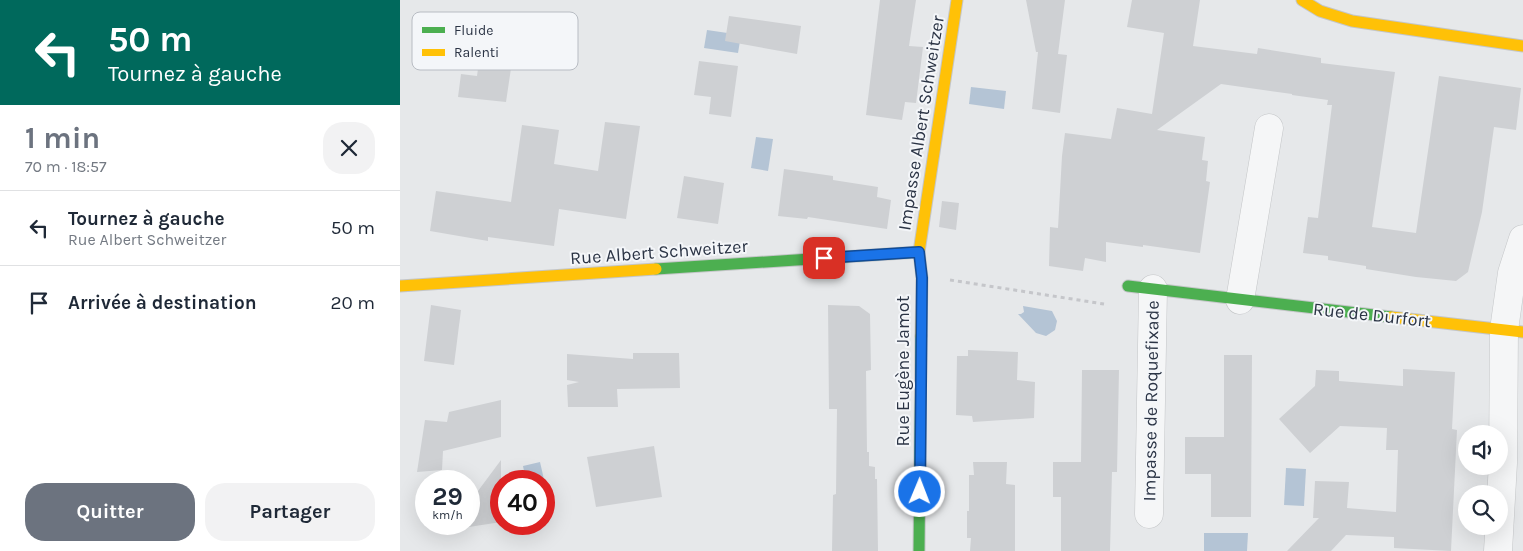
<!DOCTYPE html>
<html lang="fr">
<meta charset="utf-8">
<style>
body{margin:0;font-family:Karla,sans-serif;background:#f2f2f3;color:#1f2937;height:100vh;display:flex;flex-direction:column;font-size:19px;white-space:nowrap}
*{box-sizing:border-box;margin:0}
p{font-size:16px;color:#747a83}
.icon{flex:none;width:28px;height:28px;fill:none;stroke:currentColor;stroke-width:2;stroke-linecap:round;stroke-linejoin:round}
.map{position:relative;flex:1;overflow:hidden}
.side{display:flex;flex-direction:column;background:#fff;width:400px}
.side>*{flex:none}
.guide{background:#00695c;color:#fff;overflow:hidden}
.fabs{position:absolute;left:1058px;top:425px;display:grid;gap:10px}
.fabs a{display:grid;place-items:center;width:50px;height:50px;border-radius:50%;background:#fff;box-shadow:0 5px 20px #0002;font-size:25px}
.speed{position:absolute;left:15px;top:470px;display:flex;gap:10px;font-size:25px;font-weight:700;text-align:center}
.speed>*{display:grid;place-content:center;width:65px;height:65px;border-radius:50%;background:#fff;box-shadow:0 5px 20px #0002;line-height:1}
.speed small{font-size:12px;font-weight:400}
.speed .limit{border:8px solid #d22;background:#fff;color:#111}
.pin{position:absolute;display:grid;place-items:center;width:42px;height:42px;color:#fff;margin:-21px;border-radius:10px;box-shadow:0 2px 8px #0006}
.me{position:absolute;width:55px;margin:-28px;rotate:1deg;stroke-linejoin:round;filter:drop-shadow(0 0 4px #0008)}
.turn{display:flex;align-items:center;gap:18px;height:105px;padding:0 25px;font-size:22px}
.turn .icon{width:65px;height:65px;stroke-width:2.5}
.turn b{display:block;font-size:35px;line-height:42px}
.round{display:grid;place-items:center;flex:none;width:52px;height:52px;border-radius:20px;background:#f2f2f3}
.summary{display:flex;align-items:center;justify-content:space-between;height:85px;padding:0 25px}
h1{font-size:30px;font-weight:700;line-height:38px;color:#6c737f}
.action{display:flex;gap:10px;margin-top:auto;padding:10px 25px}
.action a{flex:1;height:58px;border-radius:20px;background:#6c737f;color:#fff;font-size:20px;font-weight:700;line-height:58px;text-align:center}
.action a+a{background:#f2f2f3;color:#1f2937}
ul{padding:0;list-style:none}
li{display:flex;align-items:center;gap:15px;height:75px;padding:0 25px;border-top:1px solid #e0e1e3}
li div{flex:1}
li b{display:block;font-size:19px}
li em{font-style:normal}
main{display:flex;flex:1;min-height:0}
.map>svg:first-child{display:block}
</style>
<main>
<section class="side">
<div class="guide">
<div class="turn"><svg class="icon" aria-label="left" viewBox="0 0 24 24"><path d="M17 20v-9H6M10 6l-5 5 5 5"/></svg><div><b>50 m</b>Tournez à gauche</div></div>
</div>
<div class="summary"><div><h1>1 min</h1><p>70 m · 18:57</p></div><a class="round"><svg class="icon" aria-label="close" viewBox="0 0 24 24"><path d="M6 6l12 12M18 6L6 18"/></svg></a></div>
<ul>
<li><svg class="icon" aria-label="left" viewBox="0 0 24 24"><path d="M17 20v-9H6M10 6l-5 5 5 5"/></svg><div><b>Tournez à gauche</b><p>Rue Albert Schweitzer</p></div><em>50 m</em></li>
<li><svg class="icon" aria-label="arrive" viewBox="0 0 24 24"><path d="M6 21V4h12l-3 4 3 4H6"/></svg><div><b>Arrivée à destination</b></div><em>20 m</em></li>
</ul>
<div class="action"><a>Quitter</a><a>Partager</a></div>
</section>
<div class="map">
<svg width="1123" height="551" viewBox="0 0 1123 551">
<rect width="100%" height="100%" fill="#e6e8ea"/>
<!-- water -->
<g fill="#b4c4d5">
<path d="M 307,30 L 341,35 L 338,53 L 304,48 Z"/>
<path d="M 571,87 L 606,91 L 604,109 L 569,104 Z"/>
<path d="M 356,137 L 373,139 L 368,171 L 351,168 Z"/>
<path d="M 623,306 L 652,311 L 657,321 L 655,330 L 646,336 L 636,333 L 618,314 L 621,314 L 624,312 Z"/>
<path d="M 140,462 L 148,497 L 144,499 L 144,481 L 126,481 L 123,466 Z"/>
<path d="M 886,468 L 906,469 L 904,506 L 884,505 Z"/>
<path d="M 804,533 L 848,533 L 847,551 L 804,551 Z"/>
</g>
<!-- building -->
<g fill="#ced0d3">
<path d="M 480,0 L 516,0 L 509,46 L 523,47 L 516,103 L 505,102 L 502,120 L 466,115 Z"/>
<path d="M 626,0 L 665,0 L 658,54 L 667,55 L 660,113 L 632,109 L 638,52 L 636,52 Z"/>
<path d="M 732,0 L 800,0 L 793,46 L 857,54 L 858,48 L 921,58 L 921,63 L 995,72 L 972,227 L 1016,233 L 1039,76 L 1121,88 L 1116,130 L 1094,127 L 1082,212 L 1068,272 L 1056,281 L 1016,277 L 966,269 L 966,266 L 928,260 L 928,256 L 903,253 L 908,217 L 918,218 L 932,105 L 927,105 L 928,100 L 892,95 L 892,94 L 821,84 L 757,130 L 805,137 L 802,160 L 808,161 L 806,181 L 810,182 L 800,253 L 743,245 L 743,247 L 706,242 L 706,262 L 685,258 L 683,271 L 649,266 L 650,227 L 658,228 L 662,156 L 665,133 L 711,139 L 717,108 L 752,114 L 764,33 L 727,27 Z"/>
<path d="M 329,16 L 401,26 L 397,54 L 325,41 Z"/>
<path d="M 84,24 L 117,28 L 106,102 L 58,97 L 61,74 L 77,76 Z"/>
<path d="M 299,61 L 338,66 L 331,117 L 309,114 L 311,97 L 294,95 Z"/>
<path d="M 205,122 L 240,126 L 226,219 L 159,209 L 154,246 L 88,237 L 88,241 L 30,231 L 36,191 L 111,202 L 122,125 L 159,130 L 154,164 L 198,171 Z"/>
<path d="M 384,169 L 433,176 L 433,180 L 478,187 L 477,197 L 491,200 L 487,229 L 408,217 L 407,219 L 378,216 Z"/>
<path d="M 284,176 L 324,183 L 318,224 L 277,218 Z"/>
<path d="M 542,201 L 559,203 L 556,230 L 539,227 Z"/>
<path d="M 31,305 L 61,310 L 54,365 L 24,361 Z"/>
<path d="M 428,305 L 459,306 L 470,314 L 471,370 L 466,371 L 467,452 L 469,452 L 469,466 L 475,467 L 475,479 L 477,479 L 478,551 L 432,551 L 433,495 L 436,494 L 437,409 L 429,409 Z"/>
<path d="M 568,350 L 618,352 L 617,380 L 635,382 L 634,418 L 573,422 L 572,416 L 556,415 L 557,356 L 568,356 Z"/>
<path d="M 233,353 L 279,353 L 280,388 L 217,389 L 218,407 L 168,407 L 167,385 L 179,382 L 167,380 L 167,354 L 233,359 Z"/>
<path d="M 824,355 L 852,355 L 851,517 L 811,517 L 811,474 L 785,474 L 785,437 L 824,437 Z"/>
<path d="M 1003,369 L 1055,372 L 1052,429 L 1057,430 L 1051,551 L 994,548 L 994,537 L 946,535 L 931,551 L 887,551 L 919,518 L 913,518 L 915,481 L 949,482 L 947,508 L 996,512 L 998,450 L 986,450 L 987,428 L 940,426 L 910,453 L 879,419 L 915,386 L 916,370 L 939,371 L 939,381 L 1003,386 Z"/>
<path d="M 682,370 L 719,370 L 717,472 L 712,472 L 710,551 L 661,551 L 661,497 L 653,497 L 653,462 L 681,462 Z"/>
<path d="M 101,400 L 101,437 L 43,451 L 42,470 L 17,472 L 25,420 L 47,422 L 49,412 Z"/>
<path d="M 254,446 L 262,497 L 196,507 L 187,457 Z"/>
<path d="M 101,460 L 101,522 L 69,527 L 69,493 L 78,491 Z"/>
<path d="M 573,462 L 607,462 L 606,484 L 615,485 L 615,551 L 570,551 L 571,538 L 567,538 L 567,511 L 569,511 L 569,475 L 574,475 Z"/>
</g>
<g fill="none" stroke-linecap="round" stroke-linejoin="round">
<defs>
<g id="street">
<path d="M 840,300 L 869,128"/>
<path d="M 749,514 L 753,289"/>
<path d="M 1098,551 L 1103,463 L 1104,330 L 1112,273 L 1123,239"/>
</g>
<g id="fast">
<path d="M 256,269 L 519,252"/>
<path d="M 728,286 L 991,317"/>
<path d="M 519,551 L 521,336"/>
</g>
<g id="slow">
<path d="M 902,0 L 920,11 L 952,21 L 1123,46"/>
<path d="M 0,286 L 256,269"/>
<path d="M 991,317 L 1123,332"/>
<path d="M 521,336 L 522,278 L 519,252 L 557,0"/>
</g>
</defs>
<!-- street casing -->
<use href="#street" stroke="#c4c6c8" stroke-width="29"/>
<!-- fast casing -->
<use href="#fast" stroke="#c4c6c8" stroke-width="13"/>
<!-- slow casing -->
<use href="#slow" stroke="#c4c6c8" stroke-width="13"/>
<!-- path -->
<path stroke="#c5c6ca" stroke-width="3" stroke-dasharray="4 4" stroke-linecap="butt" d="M 550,280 L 704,304"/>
<!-- street -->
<use href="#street" stroke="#f5f6f7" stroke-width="28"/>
<!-- fast -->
<use href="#fast" stroke="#4caf50" stroke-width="11"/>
<!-- slow -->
<use href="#slow" stroke="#ffc107" stroke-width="11"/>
</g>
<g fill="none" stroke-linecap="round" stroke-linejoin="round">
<defs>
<path id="route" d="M 424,258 L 519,252 L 522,278 L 520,492"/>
</defs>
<!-- route casing -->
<use href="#route" stroke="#114b97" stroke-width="12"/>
<!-- route -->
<use href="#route" stroke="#1a73e8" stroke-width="9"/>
</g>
<g text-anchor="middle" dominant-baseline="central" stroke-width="4" stroke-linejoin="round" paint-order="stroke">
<!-- street labels -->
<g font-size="18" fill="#2b3445" stroke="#f4f6f9">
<text transform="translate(521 123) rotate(-81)">Impasse Albert Schweitzer</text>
<text transform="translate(259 252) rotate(-4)">Rue Albert Schweitzer</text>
<text transform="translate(972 315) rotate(6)">Rue de Durfort</text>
<text transform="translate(503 371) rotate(-90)">Rue Eugène Jamot</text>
<text transform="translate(751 401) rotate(-89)">Impasse de Roquefixade</text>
</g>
</g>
<!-- legend -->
<rect x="12" y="12" width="166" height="58" rx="8" fill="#f4f6f9" stroke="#b8bcc3" stroke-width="1"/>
<rect x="22" y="27" width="23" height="6" fill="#4caf50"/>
<rect x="22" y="49" width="23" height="7" fill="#ffc107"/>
<g font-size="14" fill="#2b3445">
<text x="54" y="35">Fluide</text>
<text x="54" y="57">Ralenti</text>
</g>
</svg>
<div class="fabs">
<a><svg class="icon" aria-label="sound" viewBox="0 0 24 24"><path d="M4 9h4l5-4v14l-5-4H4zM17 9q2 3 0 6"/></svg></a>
<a><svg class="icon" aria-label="search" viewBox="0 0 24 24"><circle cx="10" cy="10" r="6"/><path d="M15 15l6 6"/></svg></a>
</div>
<div class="speed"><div>29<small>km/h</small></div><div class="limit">40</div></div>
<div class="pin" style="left:424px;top:258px;background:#d93025"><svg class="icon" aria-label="arrive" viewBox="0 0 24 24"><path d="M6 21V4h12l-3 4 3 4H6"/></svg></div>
<svg class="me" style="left:520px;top:492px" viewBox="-20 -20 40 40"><circle r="17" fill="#1a73e8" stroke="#fff" stroke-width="3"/><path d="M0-11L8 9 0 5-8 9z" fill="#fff"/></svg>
</div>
</main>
